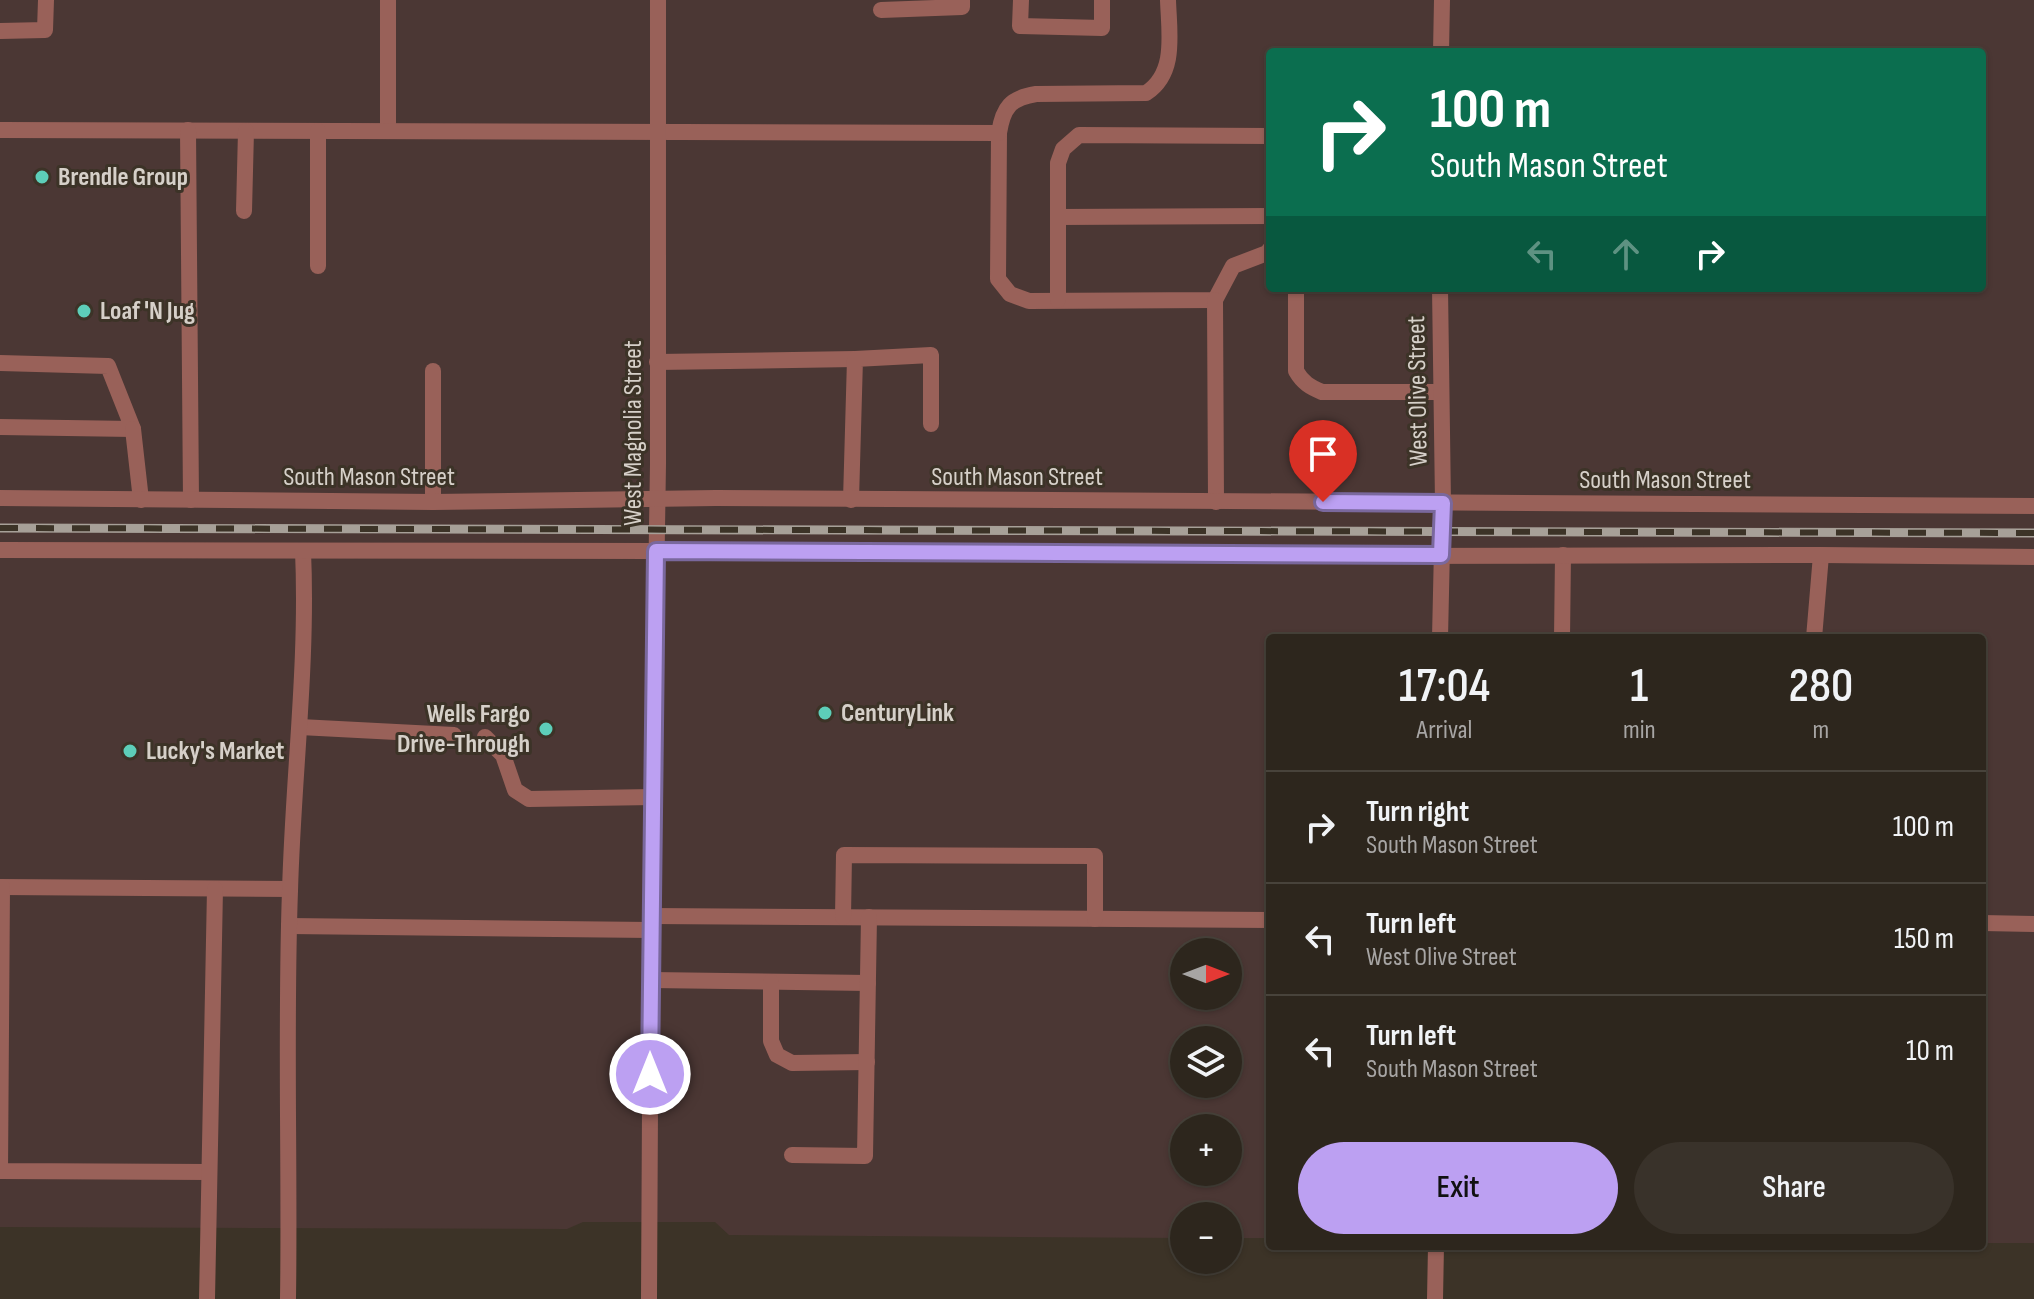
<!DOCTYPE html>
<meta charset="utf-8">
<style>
body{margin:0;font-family:"Sofia Sans Condensed",sans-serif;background:#39322a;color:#f1f3f6;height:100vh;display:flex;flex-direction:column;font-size:30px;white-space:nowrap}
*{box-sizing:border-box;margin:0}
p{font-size:26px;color:#a7a5a4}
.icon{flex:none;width:44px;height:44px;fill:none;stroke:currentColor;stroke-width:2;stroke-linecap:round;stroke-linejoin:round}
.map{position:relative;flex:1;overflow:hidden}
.panel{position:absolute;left:1266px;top:634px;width:720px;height:616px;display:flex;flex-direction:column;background:#2d261d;border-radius:8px;box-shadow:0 2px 6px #0004,0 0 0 2px #48433b}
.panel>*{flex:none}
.hud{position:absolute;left:1266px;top:48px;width:720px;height:244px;border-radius:8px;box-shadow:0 2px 6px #0004,0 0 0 2px #48433b;background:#0b6e4f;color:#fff;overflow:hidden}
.needle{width:52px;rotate:90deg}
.fabs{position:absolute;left:1170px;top:938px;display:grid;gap:16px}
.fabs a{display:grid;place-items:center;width:72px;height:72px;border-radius:50%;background:#2d261d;box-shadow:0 2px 6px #0004,0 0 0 2px #48433b;font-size:40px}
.pin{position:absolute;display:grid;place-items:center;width:68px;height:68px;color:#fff;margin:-82px -34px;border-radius:50% 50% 50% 0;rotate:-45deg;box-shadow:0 0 8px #0007}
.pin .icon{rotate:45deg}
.me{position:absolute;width:88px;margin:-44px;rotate:0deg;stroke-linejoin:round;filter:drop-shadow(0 0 6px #0008)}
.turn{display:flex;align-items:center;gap:28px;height:168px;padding:0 32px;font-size:36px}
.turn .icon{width:104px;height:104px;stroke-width:2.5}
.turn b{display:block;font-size:56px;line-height:68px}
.lanes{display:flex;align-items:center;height:76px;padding:0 32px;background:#0003;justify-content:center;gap:40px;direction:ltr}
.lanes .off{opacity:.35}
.eta{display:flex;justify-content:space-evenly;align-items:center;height:136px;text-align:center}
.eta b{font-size:48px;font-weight:600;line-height:56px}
.action{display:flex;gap:16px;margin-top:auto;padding:16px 32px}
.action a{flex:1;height:92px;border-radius:48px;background:#bca0f2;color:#111;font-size:32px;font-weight:600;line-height:92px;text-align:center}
.action a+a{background:#39322a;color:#f1f3f6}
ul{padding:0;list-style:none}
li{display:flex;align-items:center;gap:24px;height:112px;padding:0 32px;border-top:2px solid #48433b}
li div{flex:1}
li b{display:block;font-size:30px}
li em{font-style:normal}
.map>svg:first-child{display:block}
</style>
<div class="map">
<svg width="2034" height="1299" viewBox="0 0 2034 1299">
<rect width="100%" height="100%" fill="#3c3327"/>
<!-- commercial -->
<path fill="#4b3734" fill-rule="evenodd" d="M 0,0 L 2034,0 L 2034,1243 L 1982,1243 L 1982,638 L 1270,638 L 1270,1238 L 1228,1238 L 1228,1216 L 1184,1216 L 1184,1238 L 729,1235 L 715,1222 L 583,1222 L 567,1229 L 0,1227 ZM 1270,52 L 1982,52 L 1982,288 L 1270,288 ZM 1184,952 L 1228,952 L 1228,996 L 1184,996 ZM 1184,1040 L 1228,1040 L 1228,1084 L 1184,1084 ZM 1184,1128 L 1228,1128 L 1228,1172 L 1184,1172 Z"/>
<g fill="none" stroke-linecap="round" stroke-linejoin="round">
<!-- service -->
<g stroke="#996159" stroke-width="16">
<path d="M 388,0 L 388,131"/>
<path d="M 1021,0 L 1020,26 L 1102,28 L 1102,0"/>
<path d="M 1168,0 C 1169,33 1177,73 1146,93 L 1036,94 C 1011,98 1003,107 999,133 L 998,279 L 1010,294 L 1029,301 L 1215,300 L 1233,266 L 1267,253 L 1270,249"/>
<path d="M 881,10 L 962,7 L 962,0"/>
<path d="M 0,31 L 45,30 L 46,0"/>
<path d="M 0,130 L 999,133"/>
<path d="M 188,130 L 191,500"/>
<path d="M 318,131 L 318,266"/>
<path d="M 244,211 L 246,131"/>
<path d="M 1058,217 L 1270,216"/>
<path d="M 1296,288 L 1296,371 C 1303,383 1310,387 1322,392 L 1441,392"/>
<path d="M 1058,300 L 1058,163 L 1063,149 L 1079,135 L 1270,136"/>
<path d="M 1215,300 L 1216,502"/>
<path d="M 657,362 L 855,359"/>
<path d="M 0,363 L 108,366 L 133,429 L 0,427"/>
<path d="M 133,429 L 141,500"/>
<path d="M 851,500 L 855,359 L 931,355 L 931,424"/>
<path d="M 433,502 L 433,371"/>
<path d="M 1562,638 L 1563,555"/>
<path d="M 1814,638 L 1821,555"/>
<path d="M 300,727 L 454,735"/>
<path d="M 485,737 L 503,755 L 515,790 L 529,799 L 653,797"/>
<path d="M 0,887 L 290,889"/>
<path d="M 2,887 L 0,1171 L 209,1172"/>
<path d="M 651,916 L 1270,920"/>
<path d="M 843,917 L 844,855 L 1095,856 L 1095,919"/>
<path d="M 1982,923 L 2034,924"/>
<path d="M 289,926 L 651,930"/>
<path d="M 651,980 L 868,983"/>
<path d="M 771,982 L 771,1041 L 777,1055 L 792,1063 L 867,1062"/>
<path d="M 792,1155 L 865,1156 L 869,917"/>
<path d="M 207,1299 L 215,889"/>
<path d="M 288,1299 C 290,1163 285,1027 290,891 C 293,778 308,664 303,551"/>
</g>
<!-- minor -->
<g stroke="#996159" stroke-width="16">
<path d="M 1441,52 L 1442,0"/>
<path d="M 1440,638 L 1443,503 L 1440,288"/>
<path d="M 649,1299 L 651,916 L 658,464 L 658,0"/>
<path d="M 1435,1299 L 1436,1246"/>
</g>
<!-- tertiary -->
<g stroke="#996159" stroke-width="16">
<path d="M 0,498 L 433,502 L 716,498 L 2034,506"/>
<path d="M 0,550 L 656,551 L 1376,556 L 1821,555 L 2034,557"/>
</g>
<defs>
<path id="rail" d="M 0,528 L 2034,533"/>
</defs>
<!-- rail casing -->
<use href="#rail" stroke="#a7a098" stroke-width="9"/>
<!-- rail -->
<use href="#rail" stroke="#3c3327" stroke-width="6" stroke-dasharray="18" stroke-linecap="butt"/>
</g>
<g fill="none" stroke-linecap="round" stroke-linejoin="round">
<defs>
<path id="route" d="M 650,1074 L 656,551 L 1441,555 L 1443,503 L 1323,502"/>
</defs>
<!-- route casing -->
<use href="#route" stroke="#7a689d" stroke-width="20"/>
<!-- route -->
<use href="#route" stroke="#bca0f2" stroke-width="14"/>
</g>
<!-- markers -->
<g fill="#5dceb9" stroke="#3c3327" stroke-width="3">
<circle cx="42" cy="177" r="8"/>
<circle cx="84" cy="311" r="8"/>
<circle cx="825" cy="713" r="8"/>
<circle cx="546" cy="729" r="8"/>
<circle cx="130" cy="751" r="8"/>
</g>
<g text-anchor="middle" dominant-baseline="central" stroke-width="6" stroke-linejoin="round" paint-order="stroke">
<!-- poi labels -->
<g font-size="26" font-weight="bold" fill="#d6d0c9" stroke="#3c3327" text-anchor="start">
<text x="58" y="177">Brendle Group</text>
<text x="100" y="311">Loaf 'N Jug</text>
<text x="841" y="713">CenturyLink</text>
<text x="530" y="714" text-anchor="end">Wells Fargo<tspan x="530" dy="30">Drive-Through</tspan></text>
<text x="146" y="751">Lucky's Market</text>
</g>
<!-- street labels -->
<g font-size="26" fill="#d6d0c9" stroke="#3c3327">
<text transform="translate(1418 391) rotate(-91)">West Olive Street</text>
<text transform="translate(633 433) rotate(-90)">West Magnolia Street</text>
<text x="369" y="477">South Mason Street</text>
<text x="1017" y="477">South Mason Street</text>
<text x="1665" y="480">South Mason Street</text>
</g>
</g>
</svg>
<div class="fabs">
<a><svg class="needle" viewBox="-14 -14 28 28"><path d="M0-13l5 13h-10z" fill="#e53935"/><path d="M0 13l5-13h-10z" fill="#a7a5a4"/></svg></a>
<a><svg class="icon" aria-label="layers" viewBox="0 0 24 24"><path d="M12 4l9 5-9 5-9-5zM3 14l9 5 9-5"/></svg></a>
<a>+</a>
<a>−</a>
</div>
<div class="pin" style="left:1323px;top:502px;background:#d93025"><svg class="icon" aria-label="arrive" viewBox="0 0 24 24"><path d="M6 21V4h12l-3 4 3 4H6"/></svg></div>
<svg class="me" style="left:650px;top:1074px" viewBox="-20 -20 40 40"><circle r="17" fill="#bca0f2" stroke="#fff" stroke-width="3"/><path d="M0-11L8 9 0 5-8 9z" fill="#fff"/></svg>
<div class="hud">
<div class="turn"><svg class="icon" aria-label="right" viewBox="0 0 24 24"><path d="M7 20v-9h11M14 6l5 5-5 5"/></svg><div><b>100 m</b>South Mason Street</div></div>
<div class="lanes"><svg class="icon off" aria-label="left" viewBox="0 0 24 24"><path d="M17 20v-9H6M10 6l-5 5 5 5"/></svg><svg class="icon off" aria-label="ahead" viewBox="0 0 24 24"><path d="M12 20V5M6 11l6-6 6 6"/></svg><svg class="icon" aria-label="right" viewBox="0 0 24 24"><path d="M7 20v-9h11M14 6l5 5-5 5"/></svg></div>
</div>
<section class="panel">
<div class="eta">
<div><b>17:04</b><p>Arrival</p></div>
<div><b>1</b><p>min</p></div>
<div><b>280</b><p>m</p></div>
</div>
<ul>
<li><svg class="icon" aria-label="right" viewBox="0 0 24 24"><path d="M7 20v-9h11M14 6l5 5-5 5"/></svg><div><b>Turn right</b><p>South Mason Street</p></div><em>100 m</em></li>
<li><svg class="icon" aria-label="left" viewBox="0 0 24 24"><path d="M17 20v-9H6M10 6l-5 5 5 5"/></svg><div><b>Turn left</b><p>West Olive Street</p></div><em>150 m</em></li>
<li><svg class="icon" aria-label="left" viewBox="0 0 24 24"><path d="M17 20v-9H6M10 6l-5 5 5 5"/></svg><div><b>Turn left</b><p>South Mason Street</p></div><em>10 m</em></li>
</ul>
<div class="action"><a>Exit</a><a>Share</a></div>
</section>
</div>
